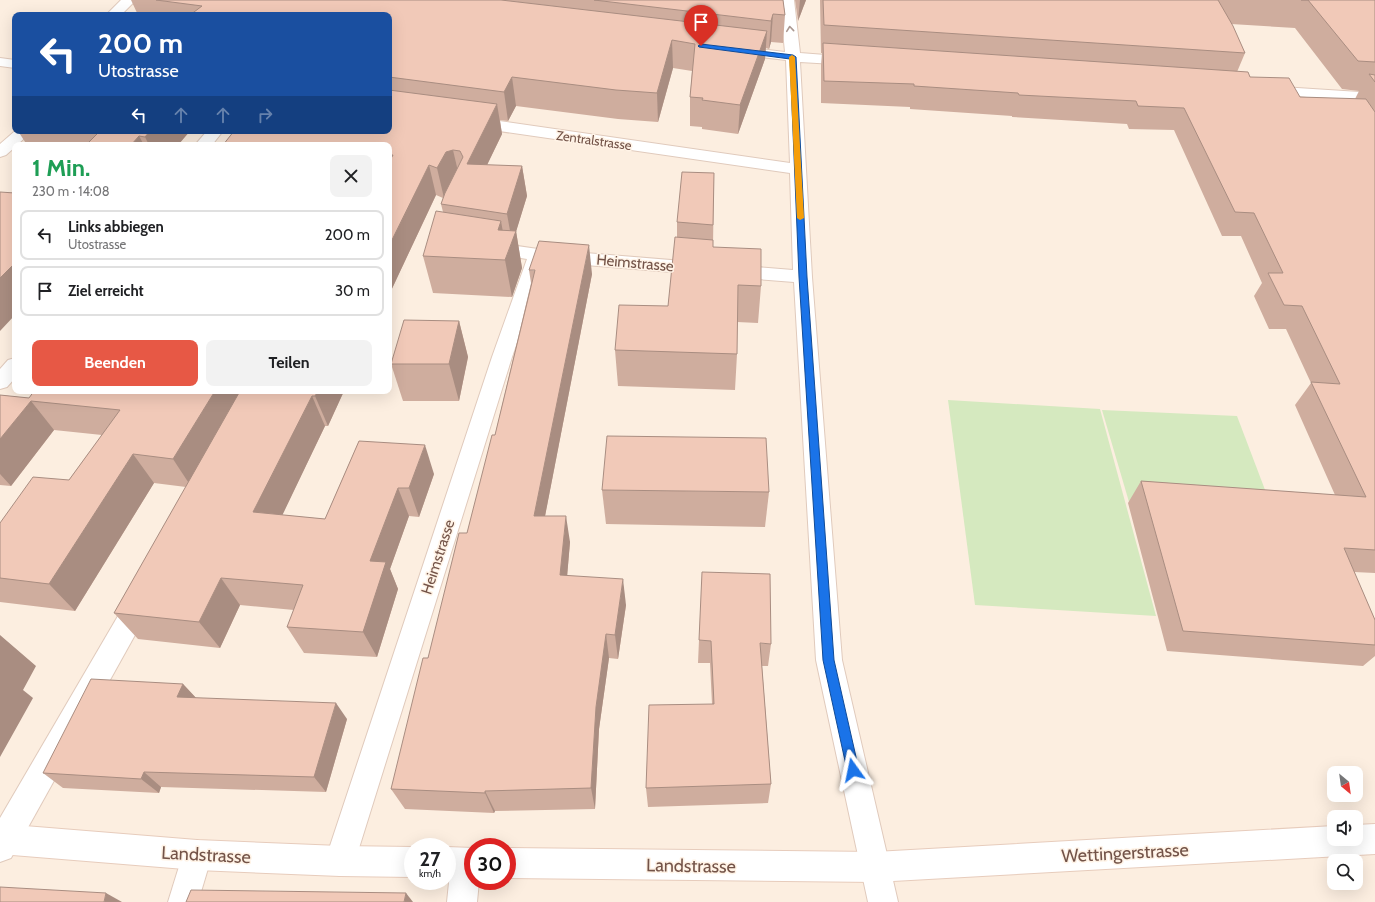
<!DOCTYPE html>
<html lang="de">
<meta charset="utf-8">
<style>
body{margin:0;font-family:Cabin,sans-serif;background:#f2f2f2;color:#202124;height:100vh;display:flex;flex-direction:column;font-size:15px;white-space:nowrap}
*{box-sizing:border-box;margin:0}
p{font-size:13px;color:#757577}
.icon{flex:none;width:22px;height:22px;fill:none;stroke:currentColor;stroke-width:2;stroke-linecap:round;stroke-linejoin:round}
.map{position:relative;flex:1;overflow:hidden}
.side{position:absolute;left:12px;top:142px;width:380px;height:252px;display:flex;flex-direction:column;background:#fff;border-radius:8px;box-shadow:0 4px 16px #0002}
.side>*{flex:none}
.guide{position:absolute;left:12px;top:12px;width:380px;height:122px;border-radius:8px;box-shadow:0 4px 16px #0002;background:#1a4fa0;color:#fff;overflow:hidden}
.needle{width:26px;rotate:151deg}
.buttons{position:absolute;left:1327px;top:766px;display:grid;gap:8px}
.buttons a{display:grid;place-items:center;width:36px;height:36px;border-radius:8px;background:#fff;box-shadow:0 4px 16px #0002;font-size:20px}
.speed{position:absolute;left:404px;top:838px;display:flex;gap:8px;font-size:20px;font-weight:700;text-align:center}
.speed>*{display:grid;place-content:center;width:52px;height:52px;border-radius:50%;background:#fff;box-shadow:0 4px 16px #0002;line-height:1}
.speed small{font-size:10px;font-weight:400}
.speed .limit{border:6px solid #d22;background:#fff;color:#111}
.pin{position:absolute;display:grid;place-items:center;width:34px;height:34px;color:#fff;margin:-41px -17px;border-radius:50% 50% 50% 0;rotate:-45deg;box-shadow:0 0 4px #0007}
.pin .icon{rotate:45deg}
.me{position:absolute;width:44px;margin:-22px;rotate:348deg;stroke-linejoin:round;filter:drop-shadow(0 0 3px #0008)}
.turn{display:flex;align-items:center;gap:14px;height:84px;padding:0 20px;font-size:18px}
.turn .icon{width:52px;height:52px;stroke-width:2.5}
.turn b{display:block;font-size:28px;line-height:34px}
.lanes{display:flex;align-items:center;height:38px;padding:0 20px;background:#0003;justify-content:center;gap:20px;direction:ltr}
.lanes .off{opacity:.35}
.round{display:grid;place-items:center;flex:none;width:42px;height:42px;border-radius:8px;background:#f2f2f2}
.head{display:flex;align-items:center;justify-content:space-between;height:68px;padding:0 20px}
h1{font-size:24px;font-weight:700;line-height:30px;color:#1e9e55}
.primary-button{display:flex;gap:8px;margin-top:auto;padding:8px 20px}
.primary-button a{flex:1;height:46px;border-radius:8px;background:#e75845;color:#fff;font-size:16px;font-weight:700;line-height:46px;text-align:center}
.primary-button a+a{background:#f2f2f2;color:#202124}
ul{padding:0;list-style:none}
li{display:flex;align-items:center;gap:12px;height:50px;margin:0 8px 6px;padding:0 12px;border:2px solid #e0e0e0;border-radius:8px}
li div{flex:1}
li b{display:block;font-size:15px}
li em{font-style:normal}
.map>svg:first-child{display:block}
</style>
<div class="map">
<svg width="1375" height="902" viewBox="0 0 1375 902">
<rect width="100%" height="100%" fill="#fceee0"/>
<!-- green -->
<g fill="#d5e9bf">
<path d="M 948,400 L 1100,409 L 1156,616 L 975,605 Z"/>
<path d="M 1102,410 L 1237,416 L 1273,511 L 1129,502 Z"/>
</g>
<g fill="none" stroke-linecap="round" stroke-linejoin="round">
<defs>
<g id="street">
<path d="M 121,0 L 136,0 L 121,15 L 106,15 Z"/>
<path d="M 780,0 L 794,0 L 800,53 L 851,57 L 856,58 L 858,61 L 856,64 L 851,65 L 800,62 L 812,277 L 842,660 L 898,902 L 868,902 L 816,660 L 794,282 L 561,263 L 555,261 L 552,257 L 555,253 L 561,251 L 793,270 L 790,173 L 471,127 L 466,125 L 463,122 L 466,119 L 471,117 L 790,163 L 786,60 L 736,54 L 731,53 L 729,50 L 731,47 L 736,46 L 785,52 Z"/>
<path d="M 0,58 L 15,60 L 15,68 L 0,66 Z"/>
<path d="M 1268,86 L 1375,93 L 1375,103 L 1263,93 L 1261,90 L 1263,87 Z"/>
<path d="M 15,131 L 32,131 L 17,145 L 15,145 L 15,147 L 6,155 L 0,157 L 0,144 Z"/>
<path d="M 207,131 L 223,131 L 212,145 L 195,145 Z"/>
<path d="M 490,242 L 538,249 L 544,251 L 547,255 L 512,357 L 355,861 L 351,872 L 340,876 L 329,872 L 325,861 L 492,357 L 527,259 L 484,252 L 481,248 L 484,244 Z"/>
<path d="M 15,358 L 15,378 L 7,387 L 0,389 L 0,369 L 8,360 Z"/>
<path d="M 141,589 L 150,592 L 153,600 L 150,608 L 11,858 L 0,862 L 0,818 L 132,592 Z"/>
<path d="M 197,840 L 208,844 L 212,855 L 198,902 L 168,902 L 186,844 Z"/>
<path d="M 466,848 L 473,851 L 473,881 L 479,881 L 477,902 L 447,902 L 451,863 L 455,852 Z"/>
</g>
<g id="secondary">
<path d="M 0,824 L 197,840 L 340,846 L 413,847 L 413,877 L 340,876 L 197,870 L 0,854 Z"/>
<path d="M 1375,824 L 1375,854 L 875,882 L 507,878 L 507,848 L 875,852 L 1334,826 L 1334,839 L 1356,839 L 1356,825 Z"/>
<path d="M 447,847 L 473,848 L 473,878 L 447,877 Z"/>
</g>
</defs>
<!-- street casing -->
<use href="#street" stroke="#e0cabc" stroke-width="2"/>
<!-- secondary casing -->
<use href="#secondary" stroke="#e7ccbc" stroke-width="2"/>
<!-- street -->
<use href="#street" fill="#fff" fill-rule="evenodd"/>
<!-- secondary -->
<use href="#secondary" fill="#fff" fill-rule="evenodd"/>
</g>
<!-- wall -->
<g fill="#cfad9e" fill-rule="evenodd">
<path d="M 131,0 L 783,0 L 785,15 L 783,43 L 771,42 L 769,49 L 766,48 L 765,59 L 738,134 L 702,129 L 702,127 L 690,126 L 690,97 L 692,71 L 673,68 L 658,122 L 618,119 L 516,106 L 508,121 L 500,120 L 502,134 L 487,165 L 522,166 L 527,196 L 516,231 L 522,268 L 512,297 L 433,293 L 423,256 L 443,212 L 441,204 L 443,198 L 436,195 L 389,295 L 389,15 L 138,15 Z"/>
<path d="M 795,0 L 806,0 L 798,21 Z"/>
<path d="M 820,0 L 1375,0 L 1375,573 L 1354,572 L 1375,620 L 1375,656 L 1363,666 L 1167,651 L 1128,503 L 1141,481 L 1335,495 L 1295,405 L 1311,383 L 1286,329 L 1269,329 L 1254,296 L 1262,283 L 1241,236 L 1222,236 L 1174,130 L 1129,129 L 1127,124 L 1012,117 L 1012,116 L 910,109 L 910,107 L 821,103 L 821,65 L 822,53 L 821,53 ZM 1231,24 L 1295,28 L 1342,89 L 1359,91 L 1355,99 L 1300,97 L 1237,72 L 1245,53 Z"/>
<path d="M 18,131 L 190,131 L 178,145 L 27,145 Z"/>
<path d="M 714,173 L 713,247 L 761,286 L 758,323 L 737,322 L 737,354 L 735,390 L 618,386 L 615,350 L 668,306 L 677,237 L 677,222 Z"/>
<path d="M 529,270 L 592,274 L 545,516 L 570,542 L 567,576 L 626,605 L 618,659 L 609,658 L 599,729 L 595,809 L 495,811 L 494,813 L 405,809 L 391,789 L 428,658 L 467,533 L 495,435 L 531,283 Z"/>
<path d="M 459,321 L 468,357 L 459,401 L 403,401 L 391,364 Z"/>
<path d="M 344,391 L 328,426 L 325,426 L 282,515 L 325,519 L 359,441 L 434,474 L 419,517 L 409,516 L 390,569 L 398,589 L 377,657 L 304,653 L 287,627 L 294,610 L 240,605 L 220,648 L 138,639 L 114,613 L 186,487 L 154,483 L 75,611 L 0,602 L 0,523 L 69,480 L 102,435 L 54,430 L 11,486 L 0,485 L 0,395 L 29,398 Z"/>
<path d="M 602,490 L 769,492 L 765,527 L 606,524 Z"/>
<path d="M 699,640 L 771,644 L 768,666 L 762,666 L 771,784 L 768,803 L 648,807 L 646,788 L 712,704 L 710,663 L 698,663 Z"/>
<path d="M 183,684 L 196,698 L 347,719 L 326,792 L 161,787 L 159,793 L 63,788 L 43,773 Z"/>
</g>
<!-- shaded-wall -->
<g fill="#a98d81">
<path d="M 800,0 L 806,0 L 798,21 Z"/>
<path d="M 773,14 L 771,42 L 769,49 L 771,21 Z"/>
<path d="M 767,31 L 765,59 L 738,134 L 740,105 Z"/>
<path d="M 672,40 L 673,68 L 658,122 L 657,93 Z"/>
<path d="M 512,77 L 516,106 L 508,121 L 504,92 Z"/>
<path d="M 497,104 L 502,134 L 473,194 L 467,164 Z"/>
<path d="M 150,131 L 190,131 L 178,145 L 149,145 L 145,137 Z"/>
<path d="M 139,136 L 144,145 L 131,145 Z"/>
<path d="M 453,150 L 460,180 L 444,198 L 437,168 L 446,152 Z"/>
<path d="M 429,165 L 436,195 L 389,295 L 389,246 Z"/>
<path d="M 522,166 L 527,196 L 516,232 L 516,231 L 522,268 L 512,297 L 505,260 L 498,230 L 501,221 L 507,255 L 512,242 L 507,214 Z"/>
<path d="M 589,245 L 592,274 L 540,542 L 534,516 Z"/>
<path d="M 15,263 L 15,315 L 0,331 L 0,278 Z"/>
<path d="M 459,321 L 468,357 L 459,401 L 449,364 Z"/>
<path d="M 215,391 L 249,391 L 192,488 L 173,459 Z"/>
<path d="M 318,391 L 344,391 L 328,426 L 315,396 Z"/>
<path d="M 312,396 L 325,426 L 270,541 L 253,512 Z"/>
<path d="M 31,401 L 54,430 L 11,486 L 0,474 L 0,439 Z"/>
<path d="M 425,445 L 434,474 L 419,517 L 409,488 Z"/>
<path d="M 133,454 L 154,483 L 75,611 L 49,584 Z"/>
<path d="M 398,488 L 409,516 L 390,569 L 398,589 L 377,657 L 363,632 L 370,561 Z"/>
<path d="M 566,516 L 570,542 L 565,601 L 560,575 Z"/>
<path d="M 221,578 L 240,605 L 220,648 L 199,622 Z"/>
<path d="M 623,579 L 626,605 L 618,659 L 615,635 Z"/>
<path d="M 606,634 L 609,658 L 599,729 L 595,809 L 591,788 L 596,707 Z"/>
<path d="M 0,635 L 36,666 L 23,690 L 33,698 L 0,757 Z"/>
<path d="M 183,684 L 198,700 L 177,697 Z"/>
<path d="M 336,703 L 347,719 L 326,792 L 314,777 Z"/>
<path d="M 144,772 L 161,787 L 159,793 L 141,779 Z"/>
<path d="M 485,791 L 495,811 L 494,813 L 485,793 Z"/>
<path d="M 106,893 L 122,902 L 104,902 Z"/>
<path d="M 406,893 L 413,902 L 404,902 Z"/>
</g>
<!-- building -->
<g fill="#f1c9b8" stroke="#a98d81">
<path d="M 156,0 L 501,0 L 767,31 L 740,105 L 702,100 L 703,98 L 690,97 L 695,44 L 672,40 L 657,93 L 616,90 L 512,77 L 504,92 L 389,77 L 389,15 L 190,15 L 202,6 Z"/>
<path d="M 594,0 L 783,0 L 785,15 L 773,14 L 771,21 Z"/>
<path d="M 823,0 L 1218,0 L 1233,26 L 1245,53 L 824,25 Z"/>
<path d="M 1301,0 L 1375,0 L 1375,62 L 1358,61 L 1308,0 Z"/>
<path d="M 823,43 L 1248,72 L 1250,77 L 1289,78 L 1300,97 L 1366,99 L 1375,112 L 1375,550 L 1344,548 L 1375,620 L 1375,645 L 1183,631 L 1141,481 L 1366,497 L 1311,382 L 1340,384 L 1302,306 L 1284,305 L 1268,273 L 1283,273 L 1254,213 L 1235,212 L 1184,108 L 1138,106 L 1136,101 L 1019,95 L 1018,93 L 914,86 L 914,84 L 824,81 Z"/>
<path d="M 1369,74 L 1375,75 L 1375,82 Z"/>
<path d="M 389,90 L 497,104 L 467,164 L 522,166 L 507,214 L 441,204 L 445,193 L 463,157 L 460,151 L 453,150 L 446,152 L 437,168 L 429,165 L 389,246 L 389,162 L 393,155 L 389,155 L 389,145 L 223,145 L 234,131 L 389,131 Z"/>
<path d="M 79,131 L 150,131 L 145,137 L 139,136 L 131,145 L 86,145 L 98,133 Z"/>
<path d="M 682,172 L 714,173 L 713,225 L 677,222 Z"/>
<path d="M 0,192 L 15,193 L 15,263 L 0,278 Z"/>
<path d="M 436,211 L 501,221 L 498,230 L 516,231 L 505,260 L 423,256 Z"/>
<path d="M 675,237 L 713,240 L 713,247 L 761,249 L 761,286 L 738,285 L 737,354 L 615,350 L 619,305 L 668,306 Z"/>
<path d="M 539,241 L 589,245 L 534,516 L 566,516 L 560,575 L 623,579 L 615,635 L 606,634 L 596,707 L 591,788 L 485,791 L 485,793 L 391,789 L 423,658 L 428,658 L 459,533 L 467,533 L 492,435 L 495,435 L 535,270 L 529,270 Z"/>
<path d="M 404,320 L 459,321 L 449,364 L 391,364 Z"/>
<path d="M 34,391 L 215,391 L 173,459 L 133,454 L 49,584 L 0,578 L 0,523 L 33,477 L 69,480 L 120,410 L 31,401 L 0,439 L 0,395 L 29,398 Z"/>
<path d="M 240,391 L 318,391 L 315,396 L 312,396 L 253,512 L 325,519 L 359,441 L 425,445 L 409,488 L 398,488 L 370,561 L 386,562 L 363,632 L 287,627 L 303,585 L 221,578 L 199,622 L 114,613 Z"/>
<path d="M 607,436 L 766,438 L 769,492 L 602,490 Z"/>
<path d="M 702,572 L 770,574 L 771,644 L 760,643 L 771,784 L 646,788 L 649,705 L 714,704 L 711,641 L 699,640 Z"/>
<path d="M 91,679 L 183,684 L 177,697 L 336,703 L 314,777 L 144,772 L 141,779 L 43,773 Z"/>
<path d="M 0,887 L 106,893 L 104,902 L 0,902 Z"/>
<path d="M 191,890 L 406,893 L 404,902 L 186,902 Z"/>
</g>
<!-- one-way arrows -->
<defs><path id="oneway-chevron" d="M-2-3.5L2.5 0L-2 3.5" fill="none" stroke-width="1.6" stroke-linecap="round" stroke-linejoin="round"/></defs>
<use stroke="#ab9891" href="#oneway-chevron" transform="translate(790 29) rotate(-96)"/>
<!-- route -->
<path fill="#1a73e8" stroke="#114b97" d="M 701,44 L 793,55 L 796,57 L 807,277 L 834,660 L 859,770 L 857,774 L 853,776 L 849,774 L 847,770 L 823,660 L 799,277 L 790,59 L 699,47 L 698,46 Z"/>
<!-- slow -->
<path fill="#f59e0b" d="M 792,55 L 795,57 L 804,218 L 800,220 L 797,218 L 789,57 Z"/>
<g text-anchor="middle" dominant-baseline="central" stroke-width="3" stroke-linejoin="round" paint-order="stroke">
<!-- far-street labels -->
<g font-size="13" fill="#735348" stroke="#fff3e6">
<text transform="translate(594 140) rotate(8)">Zentralstrasse</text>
</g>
<!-- street labels -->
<g font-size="15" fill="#735348" stroke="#fff3e6">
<text transform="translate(635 263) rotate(5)">Heimstrasse</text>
<text transform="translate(438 557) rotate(-72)">Heimstrasse</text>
</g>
<!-- near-street labels -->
<g font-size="18" fill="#735348" stroke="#fff3e6">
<text transform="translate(1125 853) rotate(-3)">Wettingerstrasse</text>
<text transform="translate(206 855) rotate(3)">Landstrasse</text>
<text transform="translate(691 866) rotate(1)">Landstrasse</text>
</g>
</g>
</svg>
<div class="buttons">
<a><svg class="needle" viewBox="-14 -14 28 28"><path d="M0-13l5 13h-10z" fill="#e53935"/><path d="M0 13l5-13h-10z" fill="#757577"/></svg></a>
<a><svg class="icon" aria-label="sound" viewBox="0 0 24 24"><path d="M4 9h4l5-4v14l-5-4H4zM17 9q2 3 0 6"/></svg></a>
<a><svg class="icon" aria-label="search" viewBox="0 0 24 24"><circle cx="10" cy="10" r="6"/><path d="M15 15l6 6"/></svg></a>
</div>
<div class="speed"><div>27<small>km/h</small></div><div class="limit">30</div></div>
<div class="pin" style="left:701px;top:46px;background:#d93025"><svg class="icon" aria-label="arrive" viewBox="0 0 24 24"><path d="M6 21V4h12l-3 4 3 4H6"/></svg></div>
<svg class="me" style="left:853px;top:770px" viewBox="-20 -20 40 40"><path d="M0-17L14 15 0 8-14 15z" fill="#1a73e8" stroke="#fff" stroke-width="4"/></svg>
<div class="guide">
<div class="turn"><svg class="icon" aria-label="left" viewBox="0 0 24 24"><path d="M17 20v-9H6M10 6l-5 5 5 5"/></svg><div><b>200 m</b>Utostrasse</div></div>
<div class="lanes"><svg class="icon" aria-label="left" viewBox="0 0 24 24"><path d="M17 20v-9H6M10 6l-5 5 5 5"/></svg><svg class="icon off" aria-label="ahead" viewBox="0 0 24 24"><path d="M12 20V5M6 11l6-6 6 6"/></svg><svg class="icon off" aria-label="ahead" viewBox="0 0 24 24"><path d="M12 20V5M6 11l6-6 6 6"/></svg><svg class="icon off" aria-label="right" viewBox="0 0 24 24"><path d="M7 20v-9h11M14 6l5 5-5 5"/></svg></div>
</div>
<section class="side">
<div class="head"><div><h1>1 Min.</h1><p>230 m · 14:08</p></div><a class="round"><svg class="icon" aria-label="close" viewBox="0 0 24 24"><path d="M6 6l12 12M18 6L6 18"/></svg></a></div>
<ul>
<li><svg class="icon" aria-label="left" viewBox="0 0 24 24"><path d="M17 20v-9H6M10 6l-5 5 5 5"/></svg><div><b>Links abbiegen</b><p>Utostrasse</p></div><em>200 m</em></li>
<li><svg class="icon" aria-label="arrive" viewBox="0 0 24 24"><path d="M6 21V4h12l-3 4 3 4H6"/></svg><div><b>Ziel erreicht</b></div><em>30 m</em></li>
</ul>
<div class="primary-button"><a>Beenden</a><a>Teilen</a></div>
</section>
</div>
